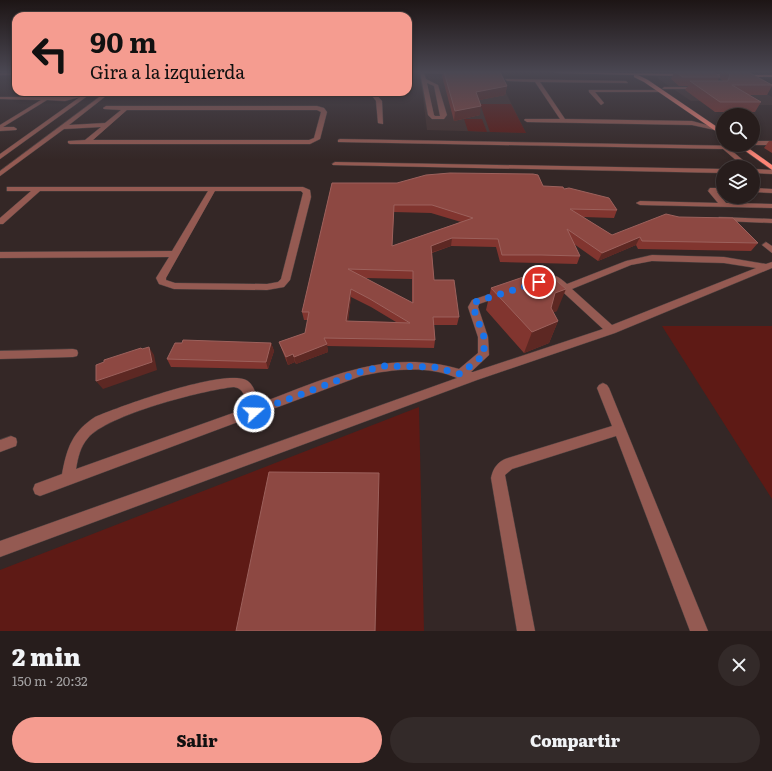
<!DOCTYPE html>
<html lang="es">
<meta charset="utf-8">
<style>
body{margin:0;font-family:Literata,serif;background:#332a29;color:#f1f3f6;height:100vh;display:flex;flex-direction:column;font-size:15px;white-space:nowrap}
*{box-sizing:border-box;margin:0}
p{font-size:13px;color:#a4a2a3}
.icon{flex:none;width:22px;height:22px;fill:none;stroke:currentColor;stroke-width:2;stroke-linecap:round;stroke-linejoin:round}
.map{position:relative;height:631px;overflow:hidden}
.panel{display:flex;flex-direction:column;background:#271d1c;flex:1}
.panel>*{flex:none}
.guide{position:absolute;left:12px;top:12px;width:400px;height:84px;border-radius:12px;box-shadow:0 2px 6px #0003,0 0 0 1px #433b3b;background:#f59c90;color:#111;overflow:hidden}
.tools{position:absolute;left:716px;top:108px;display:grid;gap:8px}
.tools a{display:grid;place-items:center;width:44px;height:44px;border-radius:50%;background:#271d1c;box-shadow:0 2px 6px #0003,0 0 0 1px #433b3b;font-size:20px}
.pin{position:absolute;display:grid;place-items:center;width:34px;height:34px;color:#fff;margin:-17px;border:2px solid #fff;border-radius:50%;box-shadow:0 1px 4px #0007}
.me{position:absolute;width:44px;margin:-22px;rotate:70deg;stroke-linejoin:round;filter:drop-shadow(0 0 3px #0008)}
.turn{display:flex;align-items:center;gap:14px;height:84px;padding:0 12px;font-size:18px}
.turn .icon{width:52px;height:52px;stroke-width:2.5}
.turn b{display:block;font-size:28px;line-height:34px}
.round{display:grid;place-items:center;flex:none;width:42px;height:42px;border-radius:21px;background:#332a29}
.head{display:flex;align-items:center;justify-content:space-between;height:68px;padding:0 12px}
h1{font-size:24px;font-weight:800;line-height:30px}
.cta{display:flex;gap:8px;margin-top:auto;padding:8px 12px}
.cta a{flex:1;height:46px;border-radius:24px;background:#f59c90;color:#111;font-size:16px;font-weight:800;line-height:46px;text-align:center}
.cta a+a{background:#332a29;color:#f1f3f6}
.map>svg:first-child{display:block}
</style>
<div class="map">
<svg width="772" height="631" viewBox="0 0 772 631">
<rect width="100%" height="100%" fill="#342726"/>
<!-- built -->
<g fill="#43302d">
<path d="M 496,73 L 526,133 L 427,130 L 420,74 L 445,76 Z"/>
<path d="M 654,76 L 735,76 L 772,97 L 772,105 L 740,105 L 735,101 L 691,101 Z"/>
</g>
<!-- green -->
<g fill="#5e1a15">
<path d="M 480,104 L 511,104 L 526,133 L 490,132 Z"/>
<path d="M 464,119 L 482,119 L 487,132 L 468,131 Z"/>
<path d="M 662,326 L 772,326 L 772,499 Z"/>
<path d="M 419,407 L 424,631 L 0,631 L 0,570 Z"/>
</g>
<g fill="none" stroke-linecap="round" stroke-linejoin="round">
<defs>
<g id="minor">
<path d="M 420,72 L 458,73 L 456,74 L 424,73 L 426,79 L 438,85 L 447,115 L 444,119 L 432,119 L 428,115 ZM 427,83 L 434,86 L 440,116 L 435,116 L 434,115 Z"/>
<rect x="0" y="73" width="16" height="2"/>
<path d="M 505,79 L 626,81 L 628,83 L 540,82 L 565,119 L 692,121 L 718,128 L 715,130 L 692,125 L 527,122 L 524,120 L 525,119 L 560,119 L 535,82 L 507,81 Z"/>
<path d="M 664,87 L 700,87 L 702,88 L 700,89 L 662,89 Z"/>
<path d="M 589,90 L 661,90 L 663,91 L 661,92 L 595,92 L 604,103 L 601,105 L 589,92 Z"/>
<path d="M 88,92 L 93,92 L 0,159 L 0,154 L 80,97 L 65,101 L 47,100 L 3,127 L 14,127 L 17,129 L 16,130 L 0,131 L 0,125 L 41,100 L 0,99 L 0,97 L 65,97 Z"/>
<path d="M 106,92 L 111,92 L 69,125 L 105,123 L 121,110 L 104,109 L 103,108 L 106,106 L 317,106 L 324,108 L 327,112 L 320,139 L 310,144 L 70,144 L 68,143 L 68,141 L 85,140 L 101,127 L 64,129 L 0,176 L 0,171 ZM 127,110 L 317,110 L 321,112 L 314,138 L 309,140 L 93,140 Z"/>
<path d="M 369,92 L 374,92 L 382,101 L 383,124 L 378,123 L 376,101 Z"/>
<path d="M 340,139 L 745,146 L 747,147 L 747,149 L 731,150 L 751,167 L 744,167 L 723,149 L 338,142 L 338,140 Z"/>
<rect x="753" y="141" width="19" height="4"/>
<path d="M 335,162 L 723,169 L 723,173 L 333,165 L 332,164 Z"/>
<path d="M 753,169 L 772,170 L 772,174 L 753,173 Z"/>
<path d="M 7,187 L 303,187 L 310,190 L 311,197 L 290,280 L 284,287 L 267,290 L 174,289 L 159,284 L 156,278 L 169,257 L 0,258 L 0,252 L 172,251 L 208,191 L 40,191 L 3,224 L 0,224 L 0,218 L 31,191 L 7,191 ZM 215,191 L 301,191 L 303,193 L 281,279 L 278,282 L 267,284 L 175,283 L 166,280 L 166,278 Z"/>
<path d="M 710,188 L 723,188 L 723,192 L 717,192 L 726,203 L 772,204 L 772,208 L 640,205 L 636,203 L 640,201 L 718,203 L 708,191 Z"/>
<path d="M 753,188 L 772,189 L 772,193 L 753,192 Z"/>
<path d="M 719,217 L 772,219 L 772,223 L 722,221 L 719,221 Z"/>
<path d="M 766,242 L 772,246 L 772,253 L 762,245 Z"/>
<path d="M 652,255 L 724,257 L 766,264 L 772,262 L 772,268 L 615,333 L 477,380 L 0,557 L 0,541 L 457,378 C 428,365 392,369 361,376 L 40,496 L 35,494 L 33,489 L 35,484 L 62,474 C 67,448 72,432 95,417 C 121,406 222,369 246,380 C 254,384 257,396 258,404 C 326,379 385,348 459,369 L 478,353 L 478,337 L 468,307 L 472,300 L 502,290 L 505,291 L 507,293 L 505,295 L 479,304 L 478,307 L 488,337 L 489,355 L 471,372 L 473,372 L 603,329 L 552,282 L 540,285 L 537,284 L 535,282 L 537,280 C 553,275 553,272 567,284 L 626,261 ZM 652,261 L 724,263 L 756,268 L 612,325 L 572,289 L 631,265 ZM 234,387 C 245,389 245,398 247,408 L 76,469 C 78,458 80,447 88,438 C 107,415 203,390 234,387 Z"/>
<path d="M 73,349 L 77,350 L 78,353 L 77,356 L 73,357 L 0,359 L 0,351 Z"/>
<path d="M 603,383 L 607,385 L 609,388 L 708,631 L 690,631 L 616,436 L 512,469 L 505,475 L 535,631 L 517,631 L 491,478 C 493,468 498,461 508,458 L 612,426 L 597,388 L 599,385 Z"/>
<path d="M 11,436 L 16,438 L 17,442 L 16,446 L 0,452 L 0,440 Z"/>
</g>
<g id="major">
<path d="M 555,72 L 688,74 L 686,76 L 638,75 L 648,80 L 723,131 L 723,136 L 644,82 L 634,77 L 634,75 L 557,73 Z"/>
<path d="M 704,74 L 772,75 L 772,77 L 702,76 Z"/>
<path d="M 737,145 L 744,145 L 772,165 L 772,170 Z"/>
</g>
</defs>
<!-- minor casing -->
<use href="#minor" stroke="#4e4241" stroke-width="1"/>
<!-- major casing -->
<use href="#major" stroke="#4e4241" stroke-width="1"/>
<!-- minor -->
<use href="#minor" fill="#945a52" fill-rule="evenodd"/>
<!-- major -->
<use href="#major" fill="#fd8576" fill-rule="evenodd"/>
</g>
<!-- wall -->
<g fill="#81352f" fill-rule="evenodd">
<path d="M 443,72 L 500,72 L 507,86 L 505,95 L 479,100 L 480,115 L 454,121 L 442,76 Z"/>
<path d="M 674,72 L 748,72 L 772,85 L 772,86 L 767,95 L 748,95 L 761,102 L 755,112 L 715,112 L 685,90 L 688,86 L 679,86 L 671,79 ZM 715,73 L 720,73 L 719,76 ZM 719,78 L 723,81 L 718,81 Z"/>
<path d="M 769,141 L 772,141 L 772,153 L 764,148 Z"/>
<path d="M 332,183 L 543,186 L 564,189 L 617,210 L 614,218 L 583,217 L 612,235 L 758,243 L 751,251 L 638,249 L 636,245 L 598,261 L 574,244 L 580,256 L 577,264 L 500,262 L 496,247 L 451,246 L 432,253 L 434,280 L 459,317 L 457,325 L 434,325 L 435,340 L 434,348 L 327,346 L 328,352 L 296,364 L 295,362 L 288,365 L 282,350 L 279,342 L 305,333 L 308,320 L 304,320 L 302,312 ZM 394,212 L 431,213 L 461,222 L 392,246 ZM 364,278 L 412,279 L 412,303 ZM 351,297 L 371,307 L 396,322 L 348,321 Z"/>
<path d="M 491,288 L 557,311 L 553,312 L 558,321 L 549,343 L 524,353 L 486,310 Z"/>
<path d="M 271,343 L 274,351 L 268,369 L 171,367 L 167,359 Z"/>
</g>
<!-- shaded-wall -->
<g fill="#5d2823">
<path d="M 507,86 L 505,95 L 474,101 L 476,92 Z"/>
<path d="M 481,106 L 480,115 L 454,121 L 455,111 Z"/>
<path d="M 640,237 L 636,245 L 598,261 L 602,253 Z"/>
<path d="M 452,238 L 451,246 L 430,253 L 431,246 Z"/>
<path d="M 351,289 L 351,297 L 347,329 L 346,321 Z"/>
<path d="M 566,289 L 557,311 L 547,315 L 555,293 Z"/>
<path d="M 558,321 L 549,343 L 524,353 L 532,332 Z"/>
<path d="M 271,343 L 274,351 L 268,369 L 266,362 Z"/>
<path d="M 327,344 L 328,352 L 296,364 L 294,357 Z"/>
<path d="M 149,347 L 154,355 L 157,370 L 103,389 L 96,381 Z"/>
<path d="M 293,354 L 295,362 L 288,365 L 286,357 Z"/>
<path d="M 379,473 L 379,486 L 376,631 L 375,631 Z"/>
</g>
<!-- building -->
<g fill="#8d4842" stroke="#9c615c" fill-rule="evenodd">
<path d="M 444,72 L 500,72 L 507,86 L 476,92 L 481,106 L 455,111 Z"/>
<path d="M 675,72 L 714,72 L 720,77 L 683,77 Z"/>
<path d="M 727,72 L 748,72 L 772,85 L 732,85 L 761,102 L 720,102 L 690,81 L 728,81 L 730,74 Z"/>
<path d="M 450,173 L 533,174 L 538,175 L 543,186 L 563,187 L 564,189 L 569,188 L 609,198 L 617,210 L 570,209 L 612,235 L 666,214 L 679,217 L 733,218 L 758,243 L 642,241 L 640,237 L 602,253 L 567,229 L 580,256 L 541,255 L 502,255 L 498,239 L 452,238 L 431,246 L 434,280 L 454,280 L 459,317 L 433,317 L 435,340 L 324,338 L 327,344 L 294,357 L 293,354 L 286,357 L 279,342 L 305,333 L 309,312 L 302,312 L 332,183 L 397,183 L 426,175 ZM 394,205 L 432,205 L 473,218 L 392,246 ZM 348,269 L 413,271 L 413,303 ZM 351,289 L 370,299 L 410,323 L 346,321 Z"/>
<path d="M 544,270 L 566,289 L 555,293 L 551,308 L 558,321 L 532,332 L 491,288 Z"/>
<path d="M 183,340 L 271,343 L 266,362 L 167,359 L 175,343 L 182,343 Z"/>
<path d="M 149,347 L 152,362 L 96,381 L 96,365 L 104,362 L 104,360 L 141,348 L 142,349 Z"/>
<path d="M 269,472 L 379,473 L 375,631 L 236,631 Z"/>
</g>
<!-- sky -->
<linearGradient id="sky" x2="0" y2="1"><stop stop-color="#1d1515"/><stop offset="0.45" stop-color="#4a4752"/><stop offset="1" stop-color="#4a4752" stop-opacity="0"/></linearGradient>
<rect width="772" height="160" fill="url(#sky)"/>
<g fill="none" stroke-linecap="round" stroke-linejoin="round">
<!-- route -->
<path stroke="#1a73e8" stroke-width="7" stroke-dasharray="0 12.6" d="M 254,412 L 360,372 L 385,366 L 434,367 L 460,374 L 484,355 L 484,337 L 473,307 L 475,302 L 539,282"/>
</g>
</svg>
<div class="tools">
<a><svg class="icon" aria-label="search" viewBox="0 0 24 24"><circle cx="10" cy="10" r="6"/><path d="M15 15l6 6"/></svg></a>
<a><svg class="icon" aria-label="layers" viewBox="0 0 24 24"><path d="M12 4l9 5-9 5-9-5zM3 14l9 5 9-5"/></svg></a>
</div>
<div class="pin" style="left:539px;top:282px;background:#d93025"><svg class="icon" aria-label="arrive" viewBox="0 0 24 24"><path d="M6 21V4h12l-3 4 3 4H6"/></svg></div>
<svg class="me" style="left:254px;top:412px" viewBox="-20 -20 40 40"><circle r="17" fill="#1a73e8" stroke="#fff" stroke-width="3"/><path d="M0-11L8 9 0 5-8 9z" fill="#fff"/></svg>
<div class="guide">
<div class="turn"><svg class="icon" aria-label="left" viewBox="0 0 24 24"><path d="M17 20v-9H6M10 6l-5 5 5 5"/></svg><div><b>90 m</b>Gira a la izquierda</div></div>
</div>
</div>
<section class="panel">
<div class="head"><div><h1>2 min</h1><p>150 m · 20:32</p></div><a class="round"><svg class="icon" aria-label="close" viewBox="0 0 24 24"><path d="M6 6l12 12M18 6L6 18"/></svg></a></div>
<div class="cta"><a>Salir</a><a>Compartir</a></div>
</section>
